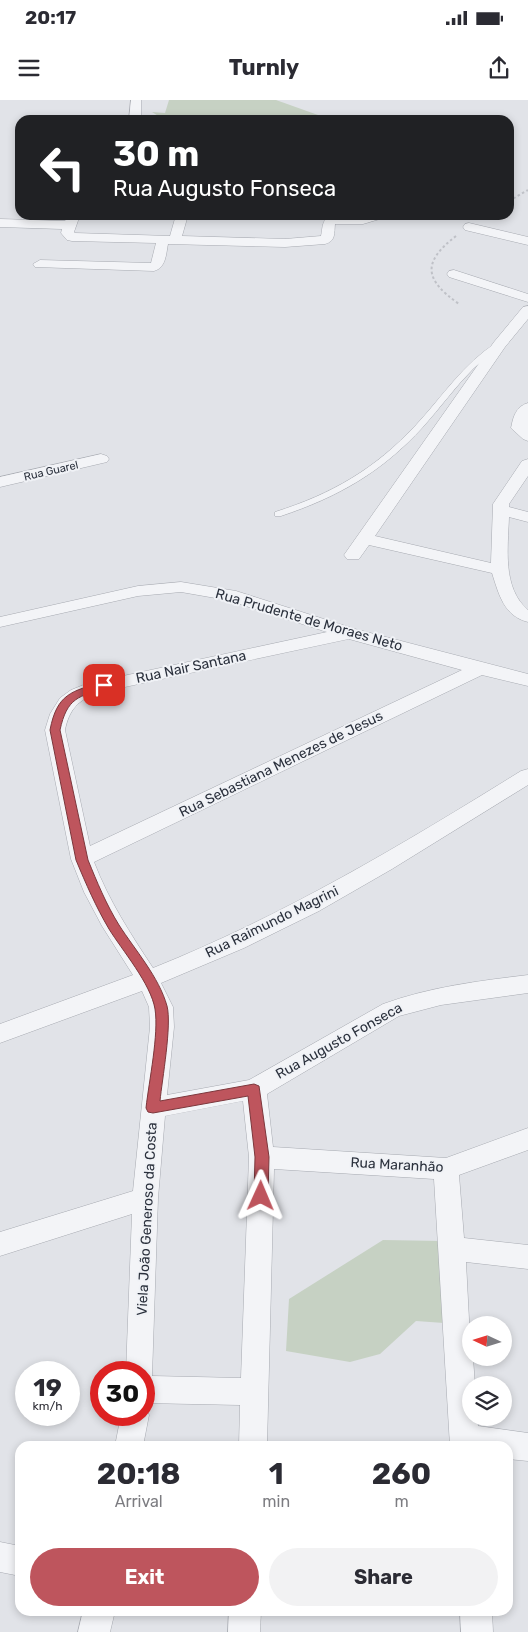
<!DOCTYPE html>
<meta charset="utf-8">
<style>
body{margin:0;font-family:Rubik,sans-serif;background:#f2f2f3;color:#2b2b33;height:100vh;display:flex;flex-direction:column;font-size:19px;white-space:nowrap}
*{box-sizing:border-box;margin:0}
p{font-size:16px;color:#7c7c81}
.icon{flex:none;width:28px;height:28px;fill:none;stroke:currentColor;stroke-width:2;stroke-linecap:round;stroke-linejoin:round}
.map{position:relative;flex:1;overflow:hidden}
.drawer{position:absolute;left:15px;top:1341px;width:498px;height:175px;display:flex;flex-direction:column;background:#fff;border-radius:15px;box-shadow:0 2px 8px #0003}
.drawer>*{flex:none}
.banner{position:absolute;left:15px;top:15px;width:499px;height:105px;border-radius:15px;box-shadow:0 2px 8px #0003;background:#202124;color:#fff;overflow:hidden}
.needle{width:32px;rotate:274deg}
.tools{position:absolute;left:462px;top:1216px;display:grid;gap:10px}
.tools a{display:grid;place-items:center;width:50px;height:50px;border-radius:50%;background:#fff;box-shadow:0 2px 8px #0003;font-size:25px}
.speed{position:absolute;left:15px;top:1261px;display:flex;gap:10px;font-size:25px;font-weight:700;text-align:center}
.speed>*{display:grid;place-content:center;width:65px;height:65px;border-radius:50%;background:#fff;box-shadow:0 2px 8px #0003;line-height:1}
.speed small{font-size:12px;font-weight:400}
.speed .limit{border:8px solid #d22;background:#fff;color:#111}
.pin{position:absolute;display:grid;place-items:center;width:42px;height:42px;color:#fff;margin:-21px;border-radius:10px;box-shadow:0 2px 8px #0006}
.me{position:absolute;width:55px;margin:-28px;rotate:1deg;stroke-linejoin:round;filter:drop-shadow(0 0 4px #0008)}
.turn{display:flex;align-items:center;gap:18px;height:105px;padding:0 15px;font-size:22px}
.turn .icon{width:65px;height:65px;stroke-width:2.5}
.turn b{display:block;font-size:35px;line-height:42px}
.eta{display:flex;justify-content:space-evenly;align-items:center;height:85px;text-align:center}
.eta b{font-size:30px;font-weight:700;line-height:35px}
.action{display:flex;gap:10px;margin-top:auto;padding:10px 15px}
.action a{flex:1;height:58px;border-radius:30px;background:#be555d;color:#fff;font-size:20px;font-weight:700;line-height:58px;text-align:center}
.action a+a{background:#f2f2f3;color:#2b2b33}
.status{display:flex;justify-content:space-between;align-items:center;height:35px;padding:0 25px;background:#fff;direction:ltr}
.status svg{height:14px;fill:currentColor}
header{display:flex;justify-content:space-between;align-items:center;height:65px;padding:0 15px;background:#fff;font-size:22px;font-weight:700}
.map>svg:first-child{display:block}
</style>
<div class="status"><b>20:17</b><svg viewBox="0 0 49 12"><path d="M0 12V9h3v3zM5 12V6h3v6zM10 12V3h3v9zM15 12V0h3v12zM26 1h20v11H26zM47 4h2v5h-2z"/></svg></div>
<header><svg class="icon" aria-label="menu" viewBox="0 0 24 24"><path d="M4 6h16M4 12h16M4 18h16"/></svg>Turnly<svg class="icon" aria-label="share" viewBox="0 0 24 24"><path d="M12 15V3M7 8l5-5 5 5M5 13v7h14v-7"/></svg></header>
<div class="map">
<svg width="528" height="1532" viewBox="0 0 528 1532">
<rect width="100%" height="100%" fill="#e1e3e8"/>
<!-- green -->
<g fill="#c6d1c3">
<path d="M 169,0 L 276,0 L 332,20 L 193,20 L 160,17 L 152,12 L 165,13 Z"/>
<path d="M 383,1140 L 442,1141 L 444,1223 L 416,1221 L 380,1254 L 350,1262 L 286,1251 L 289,1199 Z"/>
</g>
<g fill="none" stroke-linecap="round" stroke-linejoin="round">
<defs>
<path id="lane" d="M 496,243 L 503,245 C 494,254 482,260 473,269 C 455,287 440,308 423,327 C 382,372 338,397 281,416 L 275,416 L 275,412 C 332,394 375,369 416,325 C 443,296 463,264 496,243 Z"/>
<g id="street">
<path d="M 131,0 L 141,0 L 141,20 L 129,20 Z"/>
<path d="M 68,115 L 80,115 L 74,132 L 75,133 L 170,136 L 176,115 L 188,115 L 182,136 L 285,139 L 321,136 C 323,128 321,119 332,116 L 385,115 L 383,118 L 363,124 L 335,124 C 334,133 336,141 325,144 L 285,147 L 168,144 C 166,154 166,168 154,171 L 35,167 L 33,164 L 40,160 L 151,163 L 156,143 L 72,141 L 67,140 L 61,133 L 62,129 L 0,127 L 0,119 L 65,121 Z"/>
<path d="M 469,123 L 528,137 L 528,145 L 465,130 L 463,127 L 465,124 Z"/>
<path d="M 454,170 L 528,194 L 528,202 L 449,177 L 447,174 L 449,171 Z"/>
<path d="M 528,206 L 528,219 L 505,247 L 375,436 L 491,463 L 493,404 L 522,361 L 528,359 L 528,376 L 509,404 L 509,407 L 528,412 L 528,422 L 509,417 C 508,448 502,488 528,510 L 528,522 C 504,516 499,495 492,473 L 369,445 L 359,459 L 347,459 L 344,455 L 494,242 L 523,207 Z"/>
<path d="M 528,303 L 528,341 L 523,339 L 511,328 C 513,317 516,306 528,303 Z"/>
<path d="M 101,354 L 107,356 L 109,359 L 107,362 L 0,387 L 0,377 Z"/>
<path d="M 181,482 L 236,491 L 355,529 L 528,574 L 528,586 L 482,575 L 94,762 C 109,801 130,833 153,868 C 283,816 402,745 521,671 L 528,669 L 528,685 L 392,769 L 319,811 L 244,848 L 161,883 L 173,907 L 174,927 L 167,995 L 249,980 L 383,904 C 430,887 478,881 528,875 L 528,893 L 441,905 L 399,916 L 267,994 L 273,1047 L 446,1058 L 528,1028 L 528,1050 L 459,1075 L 464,1138 L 528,1145 L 528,1169 L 466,1162 L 471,1258 L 473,1258 L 475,1285 L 471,1285 L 471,1318 L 477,1318 L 478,1326 L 528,1333 L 528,1361 L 508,1359 L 508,1346 L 450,1346 L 434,1079 L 274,1069 L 267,1346 L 239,1346 L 240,1305 L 144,1303 L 144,1272 L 126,1272 L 132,1114 L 0,1156 L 0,1132 L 133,1091 L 150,927 L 149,907 L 142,891 L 0,943 L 0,924 L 133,875 L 102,826 L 84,792 L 71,759 L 45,630 L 50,614 L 60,598 L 71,590 L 86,584 L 327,532 L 227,500 L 181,492 L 138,496 L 0,527 L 0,517 L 138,486 ZM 349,539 L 462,570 L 90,746 L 65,630 C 69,610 78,600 97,593 ZM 243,1001 L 249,1057 L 241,1278 L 152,1276 L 158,1098 L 165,1016 Z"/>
<path d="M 144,1305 L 149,1315 L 143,1346 L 115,1346 L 121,1315 L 144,1315 Z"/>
<path d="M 0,1442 L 20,1446 L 20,1476 L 0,1472 Z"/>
<path d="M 83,1511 L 115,1511 L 110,1532 L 78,1532 Z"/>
<path d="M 229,1511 L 261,1511 L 260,1532 L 228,1532 Z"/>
<path d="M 460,1511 L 492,1511 L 493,1532 L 461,1532 Z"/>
</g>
</defs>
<!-- lane casing -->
<use href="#lane" stroke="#a7aab1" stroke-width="1"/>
<!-- street casing -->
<use href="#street" stroke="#a7aab1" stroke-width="1"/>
<!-- path -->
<g stroke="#bfc1c7" stroke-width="2" stroke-dasharray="2.5 2.5" stroke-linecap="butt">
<path d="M 509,101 L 528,90"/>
<path d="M 456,136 C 421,163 425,180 459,204"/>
</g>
<!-- lane -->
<use href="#lane" fill="#f3f4f7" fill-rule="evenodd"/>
<!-- street -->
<use href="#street" fill="#f3f4f7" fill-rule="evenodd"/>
</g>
<!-- route -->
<path fill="#be555d" stroke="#7c373c" d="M 104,582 L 109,585 L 108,588 C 78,596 67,598 60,630 L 88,760 C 97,782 106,804 119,825 C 135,850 159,877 167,906 C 172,925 162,980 160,1001 L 254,984 L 259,986 L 269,1057 L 268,1096 L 266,1100 L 261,1102 L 256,1100 L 254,1096 L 255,1057 L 248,996 L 153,1013 L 148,1012 L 146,1008 C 149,981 159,934 155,909 C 151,884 122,850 109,829 C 96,807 86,784 76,760 L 50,630 C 57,594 71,591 104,582 Z"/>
<g text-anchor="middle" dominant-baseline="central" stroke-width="4" stroke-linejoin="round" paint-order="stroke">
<!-- far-street labels -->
<g font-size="11" fill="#2b313d" stroke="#f0f2f6">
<text transform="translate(51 371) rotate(-13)">Rua Guarel</text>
</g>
<!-- street labels -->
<g font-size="14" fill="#2b313d" stroke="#f0f2f6">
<text transform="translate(309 520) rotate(16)">Rua Prudente de Moraes Neto</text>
<text transform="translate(191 567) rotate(-12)">Rua Nair Santana</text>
<text transform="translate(281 664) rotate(-26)">Rua Sebastiana Menezes de Jesus</text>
<text transform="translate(272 822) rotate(-26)">Rua Raimundo Magrini</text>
<text transform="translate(339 941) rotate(-29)">Rua Augusto Fonseca</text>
<text transform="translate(397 1065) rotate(3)">Rua Maranhão</text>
<text transform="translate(147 1119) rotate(-87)">Viela João Generoso da Costa</text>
</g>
</g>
</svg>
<div class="tools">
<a><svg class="needle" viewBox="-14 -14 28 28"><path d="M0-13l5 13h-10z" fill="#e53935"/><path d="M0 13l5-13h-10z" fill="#7c7c81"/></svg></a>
<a><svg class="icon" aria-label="layers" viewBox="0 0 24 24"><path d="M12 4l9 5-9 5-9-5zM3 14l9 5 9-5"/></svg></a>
</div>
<div class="speed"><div>19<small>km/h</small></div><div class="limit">30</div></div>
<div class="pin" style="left:104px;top:585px;background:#d93025"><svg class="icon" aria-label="arrive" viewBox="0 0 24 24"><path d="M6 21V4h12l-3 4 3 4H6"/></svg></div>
<svg class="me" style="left:261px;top:1096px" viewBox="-20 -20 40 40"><path d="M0-17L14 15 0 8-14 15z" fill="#be555d" stroke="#fff" stroke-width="4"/></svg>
<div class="banner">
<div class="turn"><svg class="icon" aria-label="left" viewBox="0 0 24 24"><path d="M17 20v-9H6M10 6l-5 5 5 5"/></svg><div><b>30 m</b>Rua Augusto Fonseca</div></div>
</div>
<section class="drawer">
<div class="eta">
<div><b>20:18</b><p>Arrival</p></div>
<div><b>1</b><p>min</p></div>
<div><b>260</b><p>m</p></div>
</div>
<div class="action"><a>Exit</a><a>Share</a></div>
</section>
</div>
